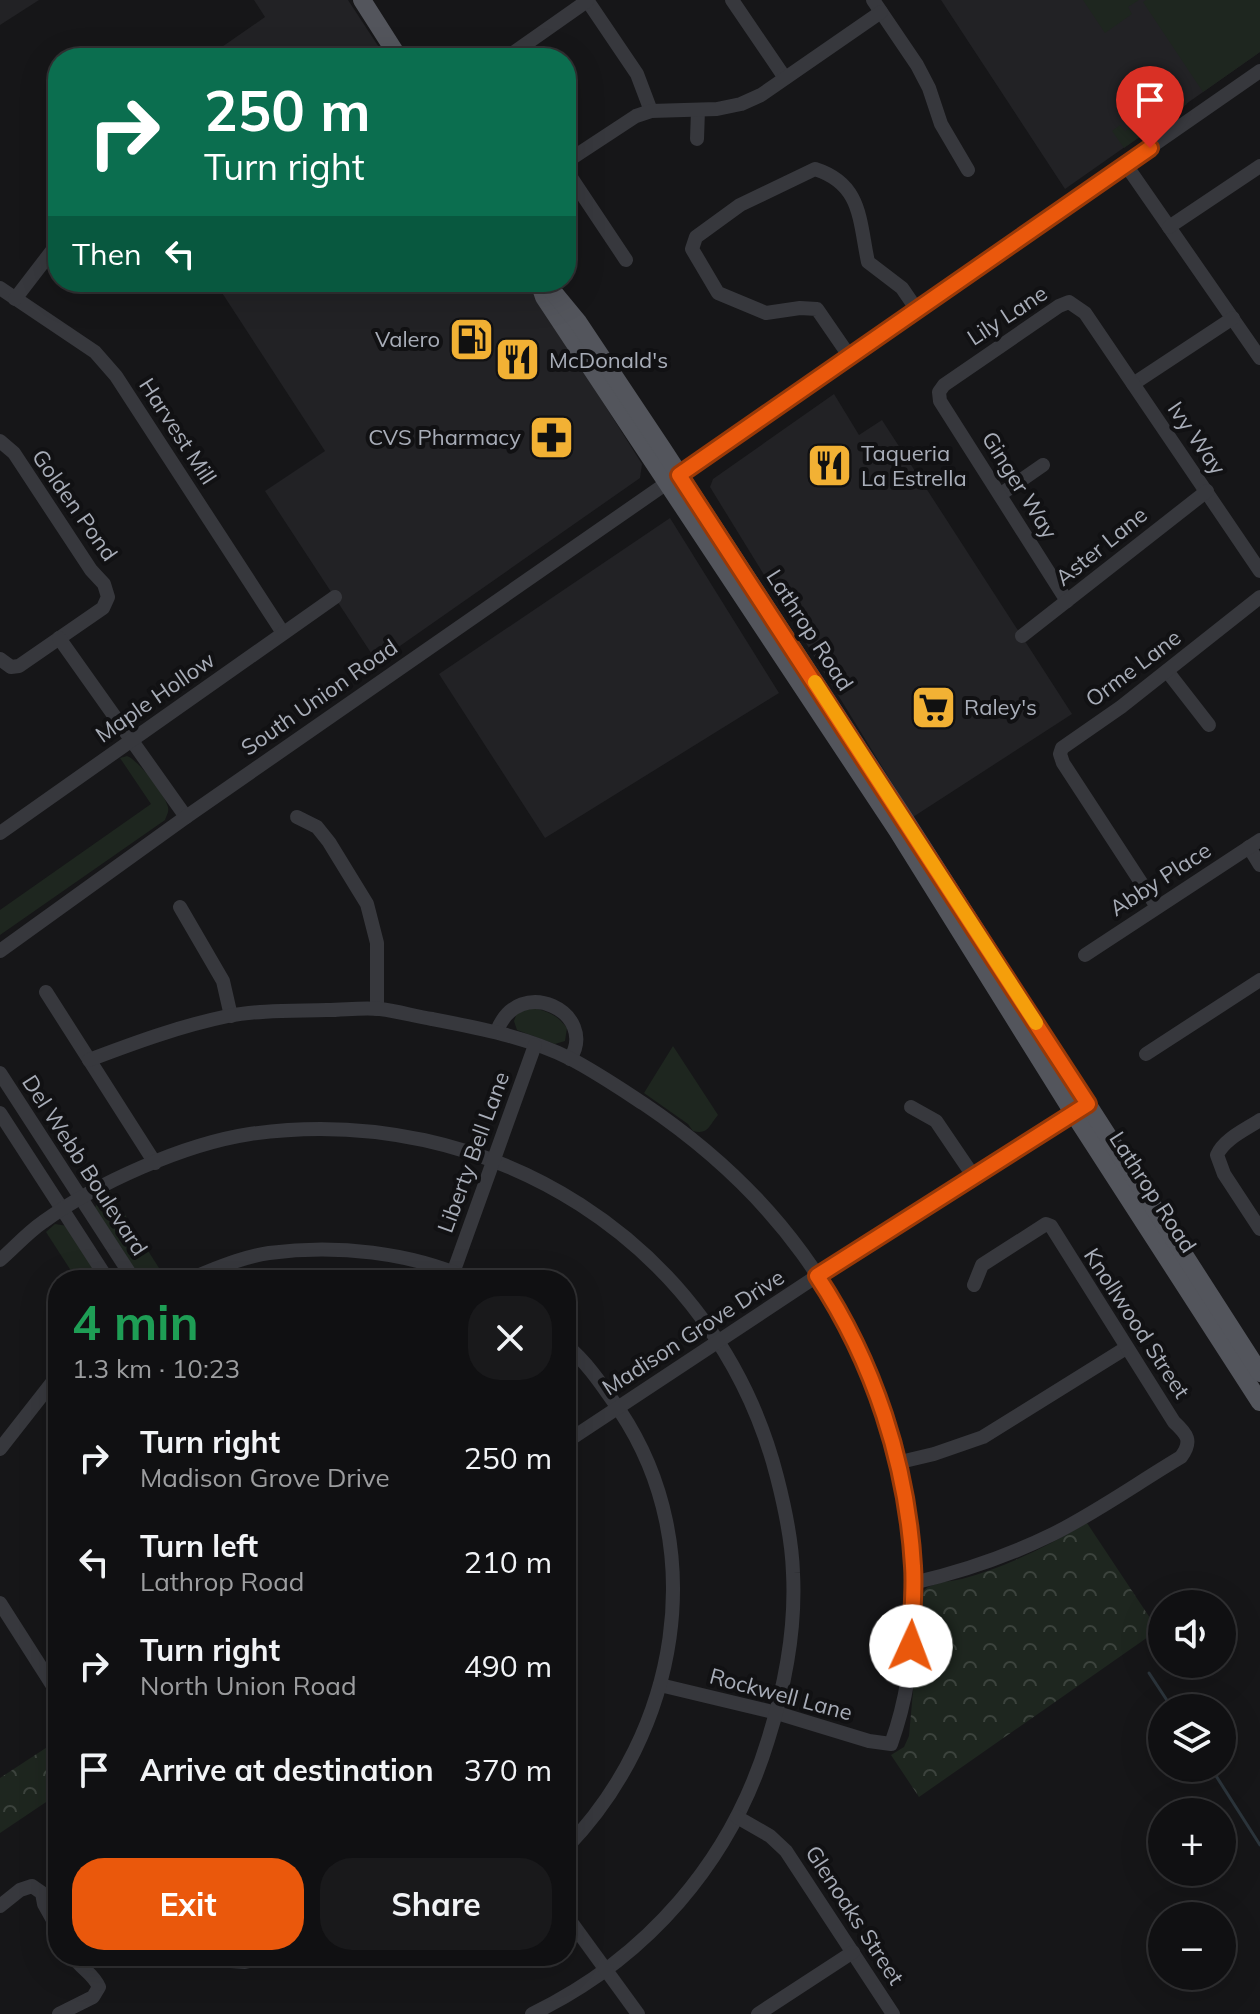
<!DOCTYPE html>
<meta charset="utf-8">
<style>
body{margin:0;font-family:Mulish,sans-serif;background:#19191b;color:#f1f3f6;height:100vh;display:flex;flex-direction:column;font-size:30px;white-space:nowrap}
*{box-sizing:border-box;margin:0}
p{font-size:26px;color:#9c9d9f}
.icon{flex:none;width:44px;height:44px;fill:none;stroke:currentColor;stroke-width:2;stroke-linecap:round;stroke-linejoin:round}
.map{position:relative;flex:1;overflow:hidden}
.side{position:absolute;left:48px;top:1270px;width:528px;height:696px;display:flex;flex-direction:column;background:#101012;border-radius:32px;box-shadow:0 8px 32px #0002,0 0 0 2px #303032}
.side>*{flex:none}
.guide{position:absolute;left:48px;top:48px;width:528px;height:244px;border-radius:32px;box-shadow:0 8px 32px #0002,0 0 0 2px #303032;background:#0b6e4f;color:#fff;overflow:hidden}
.controls{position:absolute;left:1148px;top:1590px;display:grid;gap:16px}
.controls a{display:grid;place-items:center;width:88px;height:88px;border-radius:50%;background:#101012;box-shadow:0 8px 32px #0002,0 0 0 2px #303032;font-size:40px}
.pin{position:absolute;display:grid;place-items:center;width:68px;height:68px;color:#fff;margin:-82px -34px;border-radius:50% 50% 50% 0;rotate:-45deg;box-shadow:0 0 8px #0007}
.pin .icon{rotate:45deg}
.me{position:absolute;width:88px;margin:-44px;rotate:2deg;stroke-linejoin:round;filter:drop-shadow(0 0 6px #0008)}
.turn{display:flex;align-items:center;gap:28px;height:168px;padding:0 24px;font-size:36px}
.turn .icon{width:104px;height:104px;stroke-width:2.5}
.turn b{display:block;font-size:56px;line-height:68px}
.then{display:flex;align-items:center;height:76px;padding:0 24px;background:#0003;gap:16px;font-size:30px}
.round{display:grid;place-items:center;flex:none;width:84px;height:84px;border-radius:32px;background:#19191b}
.overview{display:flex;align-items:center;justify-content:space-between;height:136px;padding:0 24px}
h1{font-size:48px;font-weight:700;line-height:60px;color:#1e9e55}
.button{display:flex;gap:16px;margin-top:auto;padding:16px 24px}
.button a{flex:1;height:92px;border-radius:32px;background:#ea580c;color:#fff;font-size:32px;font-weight:700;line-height:92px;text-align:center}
.button a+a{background:#19191b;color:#f1f3f6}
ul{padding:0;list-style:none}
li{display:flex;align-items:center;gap:24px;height:104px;padding:0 24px}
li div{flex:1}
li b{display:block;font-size:30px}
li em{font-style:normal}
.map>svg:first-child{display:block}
</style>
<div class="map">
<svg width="1260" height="2014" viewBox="0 0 1260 2014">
<defs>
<pattern id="park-crowns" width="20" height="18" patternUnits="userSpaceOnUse" patternTransform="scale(2)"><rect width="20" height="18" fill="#1e261f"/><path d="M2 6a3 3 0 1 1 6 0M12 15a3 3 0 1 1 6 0" fill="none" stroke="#3c433d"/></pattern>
</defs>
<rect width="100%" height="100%" fill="#161618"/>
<!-- built -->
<g fill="#222225">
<path d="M 0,0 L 39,0 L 0,25 Z"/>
<path d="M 254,0 L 348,0 L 386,58 L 206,58 L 265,17 Z"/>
<path d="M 941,0 L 1260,0 L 1260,52 L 1065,189 Z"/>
<path d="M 215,282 L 527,282 L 642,464 L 640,478 L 377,662 L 265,491 L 325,451 Z"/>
<path d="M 834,394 L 859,435 L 882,420 L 1072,714 L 913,817 L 710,487 L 713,479 Z"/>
<path d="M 670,518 L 779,693 L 545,838 L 439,674 Z"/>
</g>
<!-- grass -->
<g fill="#1e261f">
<path d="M 1083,0 L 1139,0 L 1128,7 L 1132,14 L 1105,33 Z"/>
<path d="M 1146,0 L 1260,0 L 1260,52 L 1203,92 L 1143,2 Z"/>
<path d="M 1180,93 L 1187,104 L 1124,148 L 1112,131 L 1120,125 L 1125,131 Z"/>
<path d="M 127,756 C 138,760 165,794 168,807 C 169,813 167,814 165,820 L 0,935 L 0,910 L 151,804 L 120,758 Z"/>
<path d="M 532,1008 C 548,1011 557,1015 567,1028 L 565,1041 L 555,1044 L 517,1030 L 514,1021 L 517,1013 Z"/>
<path d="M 673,1046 L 718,1115 C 709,1125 709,1135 693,1131 L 688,1124 L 644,1093 Z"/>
<path d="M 110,1191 L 166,1279 L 141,1280 L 95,1208 L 100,1194 Z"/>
<path d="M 55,1224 L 68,1226 L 103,1280 L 77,1280 L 46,1232 Z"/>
</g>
<!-- park -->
<g fill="url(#park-crowns)">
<path d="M 1087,1523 L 1158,1630 L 919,1797 L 891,1755 L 904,1747 L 909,1736 L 922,1592 C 931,1582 948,1582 962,1579 C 1007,1567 1047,1546 1087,1523 Z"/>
<path d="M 58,1740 L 58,1794 L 0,1833 L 0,1778 Z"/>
</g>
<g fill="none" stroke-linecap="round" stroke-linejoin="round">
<!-- stream -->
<g stroke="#2c353c" stroke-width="3">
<path d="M 1149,1673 L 1172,1708"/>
<path d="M 1211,1768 L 1260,1845"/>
</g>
<!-- minor -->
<g stroke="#37383d" stroke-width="14">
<path d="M 587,0 L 637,74 L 651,111"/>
<path d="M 732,0 L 785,78"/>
<path d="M 873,0 L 917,65 L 929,88 L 941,124 L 968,170"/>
<path d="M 506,58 L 587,1"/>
<path d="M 697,139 L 698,110"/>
<path d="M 566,162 L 636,116 L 651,111 L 717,109 L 741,104 L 761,95 L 881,12"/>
<path d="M 1126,165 L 1260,358"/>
<path d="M 566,170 L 626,260"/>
<path d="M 1169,227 L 1260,166"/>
<path d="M 0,288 L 95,352 L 116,376 L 283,633"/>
<path d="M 15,299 L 58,243"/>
<path d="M 850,357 L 817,309 L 800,308 L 766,313 L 718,293 L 692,249 L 696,237 L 740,205 L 815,169 C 862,184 859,220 868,262 L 902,288 L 917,310"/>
<path d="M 1133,384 L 1233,318"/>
<path d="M 0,441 L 14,453 L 91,570 L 104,584 L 108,597 L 103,608 L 19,666 L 11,667 L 0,659"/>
<path d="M 1001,494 L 1043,465"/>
<path d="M 1067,601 L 940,401 L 939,392 L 944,385 L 1059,306 L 1069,302 L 1085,313 L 1260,571"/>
<path d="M 1022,636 L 1207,491"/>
<path d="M 59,638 L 186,817"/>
<path d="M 1167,671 L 1209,725"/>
<path d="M 297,817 L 317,827 L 329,842 L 367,904 L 377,943 L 377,1009"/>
<path d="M 0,833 L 335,597"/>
<path d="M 1249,847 L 1260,865"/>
<path d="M 180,907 L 223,981 L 231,1016"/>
<path d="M 1157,907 L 1063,763 L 1060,754 L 1062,748 L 1121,707 L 1260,597"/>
<path d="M 0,951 L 186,817 L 1260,71"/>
<path d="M 1085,955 L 1260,840"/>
<path d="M 46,992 L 155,1163"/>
<path d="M 497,1031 C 519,973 599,1013 570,1059"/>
<path d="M 1146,1054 L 1260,980"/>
<path d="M 89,1060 C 134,1043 180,1026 228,1016 C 259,1010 294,1011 327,1010 C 344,1010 363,1007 380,1009 C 397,1011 414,1016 432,1019 C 479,1028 527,1037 571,1059 C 596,1072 621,1089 644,1104 C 773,1191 854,1300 893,1450 C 917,1542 924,1654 891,1744 L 869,1741 L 777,1713 L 660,1685"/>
<path d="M 0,1073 L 134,1280"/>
<path d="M 911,1107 L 936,1121 L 974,1177"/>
<path d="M 0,1113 L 108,1280"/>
<path d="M 1260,1120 C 1245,1130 1224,1139 1217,1155 L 1224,1174 L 1260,1229"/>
<path d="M 0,1260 C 14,1248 27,1233 43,1222 C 97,1183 184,1144 250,1134 C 488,1100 717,1242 777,1477 C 785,1508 792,1540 793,1573 C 796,1630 785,1686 768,1740 C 731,1862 646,1959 532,2014"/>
<path d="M 453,1273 L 535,1045"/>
<path d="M 186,1280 C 213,1270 241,1257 269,1253 C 336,1244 410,1252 472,1280"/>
<path d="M 566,1345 C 588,1363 604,1388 620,1411 C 712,1549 678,1733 566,1848"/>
<path d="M 566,1442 L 817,1276 L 1080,1110"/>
<path d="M 0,1449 L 58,1375"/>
<path d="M 896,1463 L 934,1454 L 983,1437 L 1126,1348"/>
<path d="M 913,1583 C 961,1572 1008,1556 1053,1534 C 1097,1512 1139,1482 1181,1457 C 1193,1441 1187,1434 1174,1422 L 1051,1226 L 1046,1224 L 982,1265 L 974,1285"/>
<path d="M 0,1603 L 58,1694"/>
<path d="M 737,1817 L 770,1836 L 786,1851 L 893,2014"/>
<path d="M 0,1906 L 20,1890 L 32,1886 L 42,1893 L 44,1904 L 58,1929"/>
<path d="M 566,1915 L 638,2014"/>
<path d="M 227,1956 L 231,1961 L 245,1962 L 274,1956"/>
<path d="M 59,2014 L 93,1997 L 99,1987 C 93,1973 81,1969 73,1956"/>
<path d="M 758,2014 L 853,1952"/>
</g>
<!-- major -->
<g stroke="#53555c" stroke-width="18">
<path d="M 362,0 L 399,58"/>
<path d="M 539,282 L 544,297 L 897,830 L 1074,1114 L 1260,1402"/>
<path d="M 545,282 L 578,322 L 662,448 L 902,815 L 1260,1373"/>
</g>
</g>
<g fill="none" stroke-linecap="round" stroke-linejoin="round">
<defs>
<path id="route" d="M 911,1646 C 911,1620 915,1592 913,1566 C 907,1464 874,1362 817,1276 L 1088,1104 L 679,475 L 1150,148"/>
</defs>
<!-- route casing -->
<use href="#route" stroke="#983908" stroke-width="20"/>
<!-- route -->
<use href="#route" stroke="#ea580c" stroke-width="14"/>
<!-- slow -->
<path stroke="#f59e0b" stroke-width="14" d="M 815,682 L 1036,1023"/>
</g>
<!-- icons -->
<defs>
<symbol id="fuel-square" viewBox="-11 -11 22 22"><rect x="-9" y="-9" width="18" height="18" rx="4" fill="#f2b134" stroke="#111113"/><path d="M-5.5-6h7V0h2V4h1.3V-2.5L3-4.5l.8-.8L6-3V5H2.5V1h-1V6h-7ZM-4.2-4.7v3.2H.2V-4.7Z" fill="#111"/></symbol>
<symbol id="restaurant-square" viewBox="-11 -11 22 22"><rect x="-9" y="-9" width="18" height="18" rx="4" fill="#f2b134" stroke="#111113"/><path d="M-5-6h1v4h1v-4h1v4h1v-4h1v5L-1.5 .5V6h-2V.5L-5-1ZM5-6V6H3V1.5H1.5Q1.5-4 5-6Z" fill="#111"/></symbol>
<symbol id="pharmacy-square" viewBox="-11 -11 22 22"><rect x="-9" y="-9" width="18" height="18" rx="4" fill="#f2b134" stroke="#111113"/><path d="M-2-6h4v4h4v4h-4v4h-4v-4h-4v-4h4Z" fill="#111"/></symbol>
<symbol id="supermarket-square" viewBox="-11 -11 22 22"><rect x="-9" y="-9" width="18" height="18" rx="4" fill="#f2b134" stroke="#111113"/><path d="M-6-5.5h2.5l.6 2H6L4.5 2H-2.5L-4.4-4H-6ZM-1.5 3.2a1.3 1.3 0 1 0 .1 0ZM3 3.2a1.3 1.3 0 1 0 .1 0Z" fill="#111"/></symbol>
</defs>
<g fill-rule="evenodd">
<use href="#fuel-square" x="446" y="314" width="51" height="51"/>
<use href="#restaurant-square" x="492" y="334" width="51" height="51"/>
<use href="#pharmacy-square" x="526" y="412" width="51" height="51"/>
<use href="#restaurant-square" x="804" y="440" width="51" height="51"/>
<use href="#supermarket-square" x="908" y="682" width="51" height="51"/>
</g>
<g text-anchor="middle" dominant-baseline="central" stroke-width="8" stroke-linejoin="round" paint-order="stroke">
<!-- street labels -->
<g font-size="22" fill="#a8adb8" stroke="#111113">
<text transform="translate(1007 315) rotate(-33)">Lily Lane</text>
<text transform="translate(178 431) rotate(57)">Harvest Mill</text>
<text transform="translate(1197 438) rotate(55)">Ivy Way</text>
<text transform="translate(1020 485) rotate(58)">Ginger Way</text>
<text transform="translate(75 505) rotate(55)">Golden Pond</text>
<text transform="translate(1101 546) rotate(-39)">Aster Lane</text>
<text transform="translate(810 630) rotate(57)">Lathrop Road</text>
<text transform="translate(1133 668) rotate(-37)">Orme Lane</text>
<text transform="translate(155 697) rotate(-35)">Maple Hollow</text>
<text transform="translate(319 697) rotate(-35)">South Union Road</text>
<text transform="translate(1160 879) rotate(-33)">Abby Place</text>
<text transform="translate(473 1152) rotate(-70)">Liberty Bell Lane</text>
<text transform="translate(85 1165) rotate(57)">Del Webb Boulevard</text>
<text transform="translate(1153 1192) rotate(57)">Lathrop Road</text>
<text transform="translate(1137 1323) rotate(57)">Knollwood Street</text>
<text transform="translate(693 1332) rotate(-33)">Madison Grove Drive</text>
<text transform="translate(781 1694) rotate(15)">Rockwell Lane</text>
<text transform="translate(855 1915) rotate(57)">Glenoaks Street</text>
</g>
<!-- poi labels -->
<g font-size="22" fill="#a8adb8" stroke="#111113" text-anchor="start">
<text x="440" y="339" text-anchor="end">Valero</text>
<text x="549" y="360">McDonald's</text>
<text x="521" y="437" text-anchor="end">CVS Pharmacy</text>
<text x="861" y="453">Taqueria<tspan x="861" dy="25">La Estrella</tspan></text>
<text x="964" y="707">Raley's</text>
</g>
</g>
</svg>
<div class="controls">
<a><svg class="icon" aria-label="sound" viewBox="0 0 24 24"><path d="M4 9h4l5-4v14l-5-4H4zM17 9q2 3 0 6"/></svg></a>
<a><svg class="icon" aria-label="layers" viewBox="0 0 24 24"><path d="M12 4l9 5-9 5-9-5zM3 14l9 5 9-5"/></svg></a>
<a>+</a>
<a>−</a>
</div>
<div class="pin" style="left:1150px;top:148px;background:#d93025"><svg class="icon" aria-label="arrive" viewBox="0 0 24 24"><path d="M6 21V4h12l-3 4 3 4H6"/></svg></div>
<svg class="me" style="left:911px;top:1646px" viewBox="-20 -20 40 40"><circle r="19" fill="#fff"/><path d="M0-13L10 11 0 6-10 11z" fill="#ea580c"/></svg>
<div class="guide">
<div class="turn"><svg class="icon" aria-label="right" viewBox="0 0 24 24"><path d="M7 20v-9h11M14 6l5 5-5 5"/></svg><div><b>250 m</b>Turn right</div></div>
<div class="then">Then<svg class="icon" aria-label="left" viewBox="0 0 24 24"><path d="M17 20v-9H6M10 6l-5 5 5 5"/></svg></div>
</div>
<section class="side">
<div class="overview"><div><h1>4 min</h1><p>1.3 km · 10:23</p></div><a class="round"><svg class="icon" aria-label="close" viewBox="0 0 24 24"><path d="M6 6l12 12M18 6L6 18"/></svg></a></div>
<ul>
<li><svg class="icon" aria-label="right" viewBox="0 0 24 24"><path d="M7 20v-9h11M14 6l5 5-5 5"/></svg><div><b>Turn right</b><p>Madison Grove Drive</p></div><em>250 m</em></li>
<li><svg class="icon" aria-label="left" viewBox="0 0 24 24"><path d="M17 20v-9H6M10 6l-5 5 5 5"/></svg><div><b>Turn left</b><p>Lathrop Road</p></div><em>210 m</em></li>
<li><svg class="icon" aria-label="right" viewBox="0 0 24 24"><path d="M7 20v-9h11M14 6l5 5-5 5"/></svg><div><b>Turn right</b><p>North Union Road</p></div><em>490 m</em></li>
<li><svg class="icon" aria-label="arrive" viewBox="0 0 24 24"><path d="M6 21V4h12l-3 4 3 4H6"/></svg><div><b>Arrive at destination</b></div><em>370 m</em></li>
</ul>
<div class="button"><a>Exit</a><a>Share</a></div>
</section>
</div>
